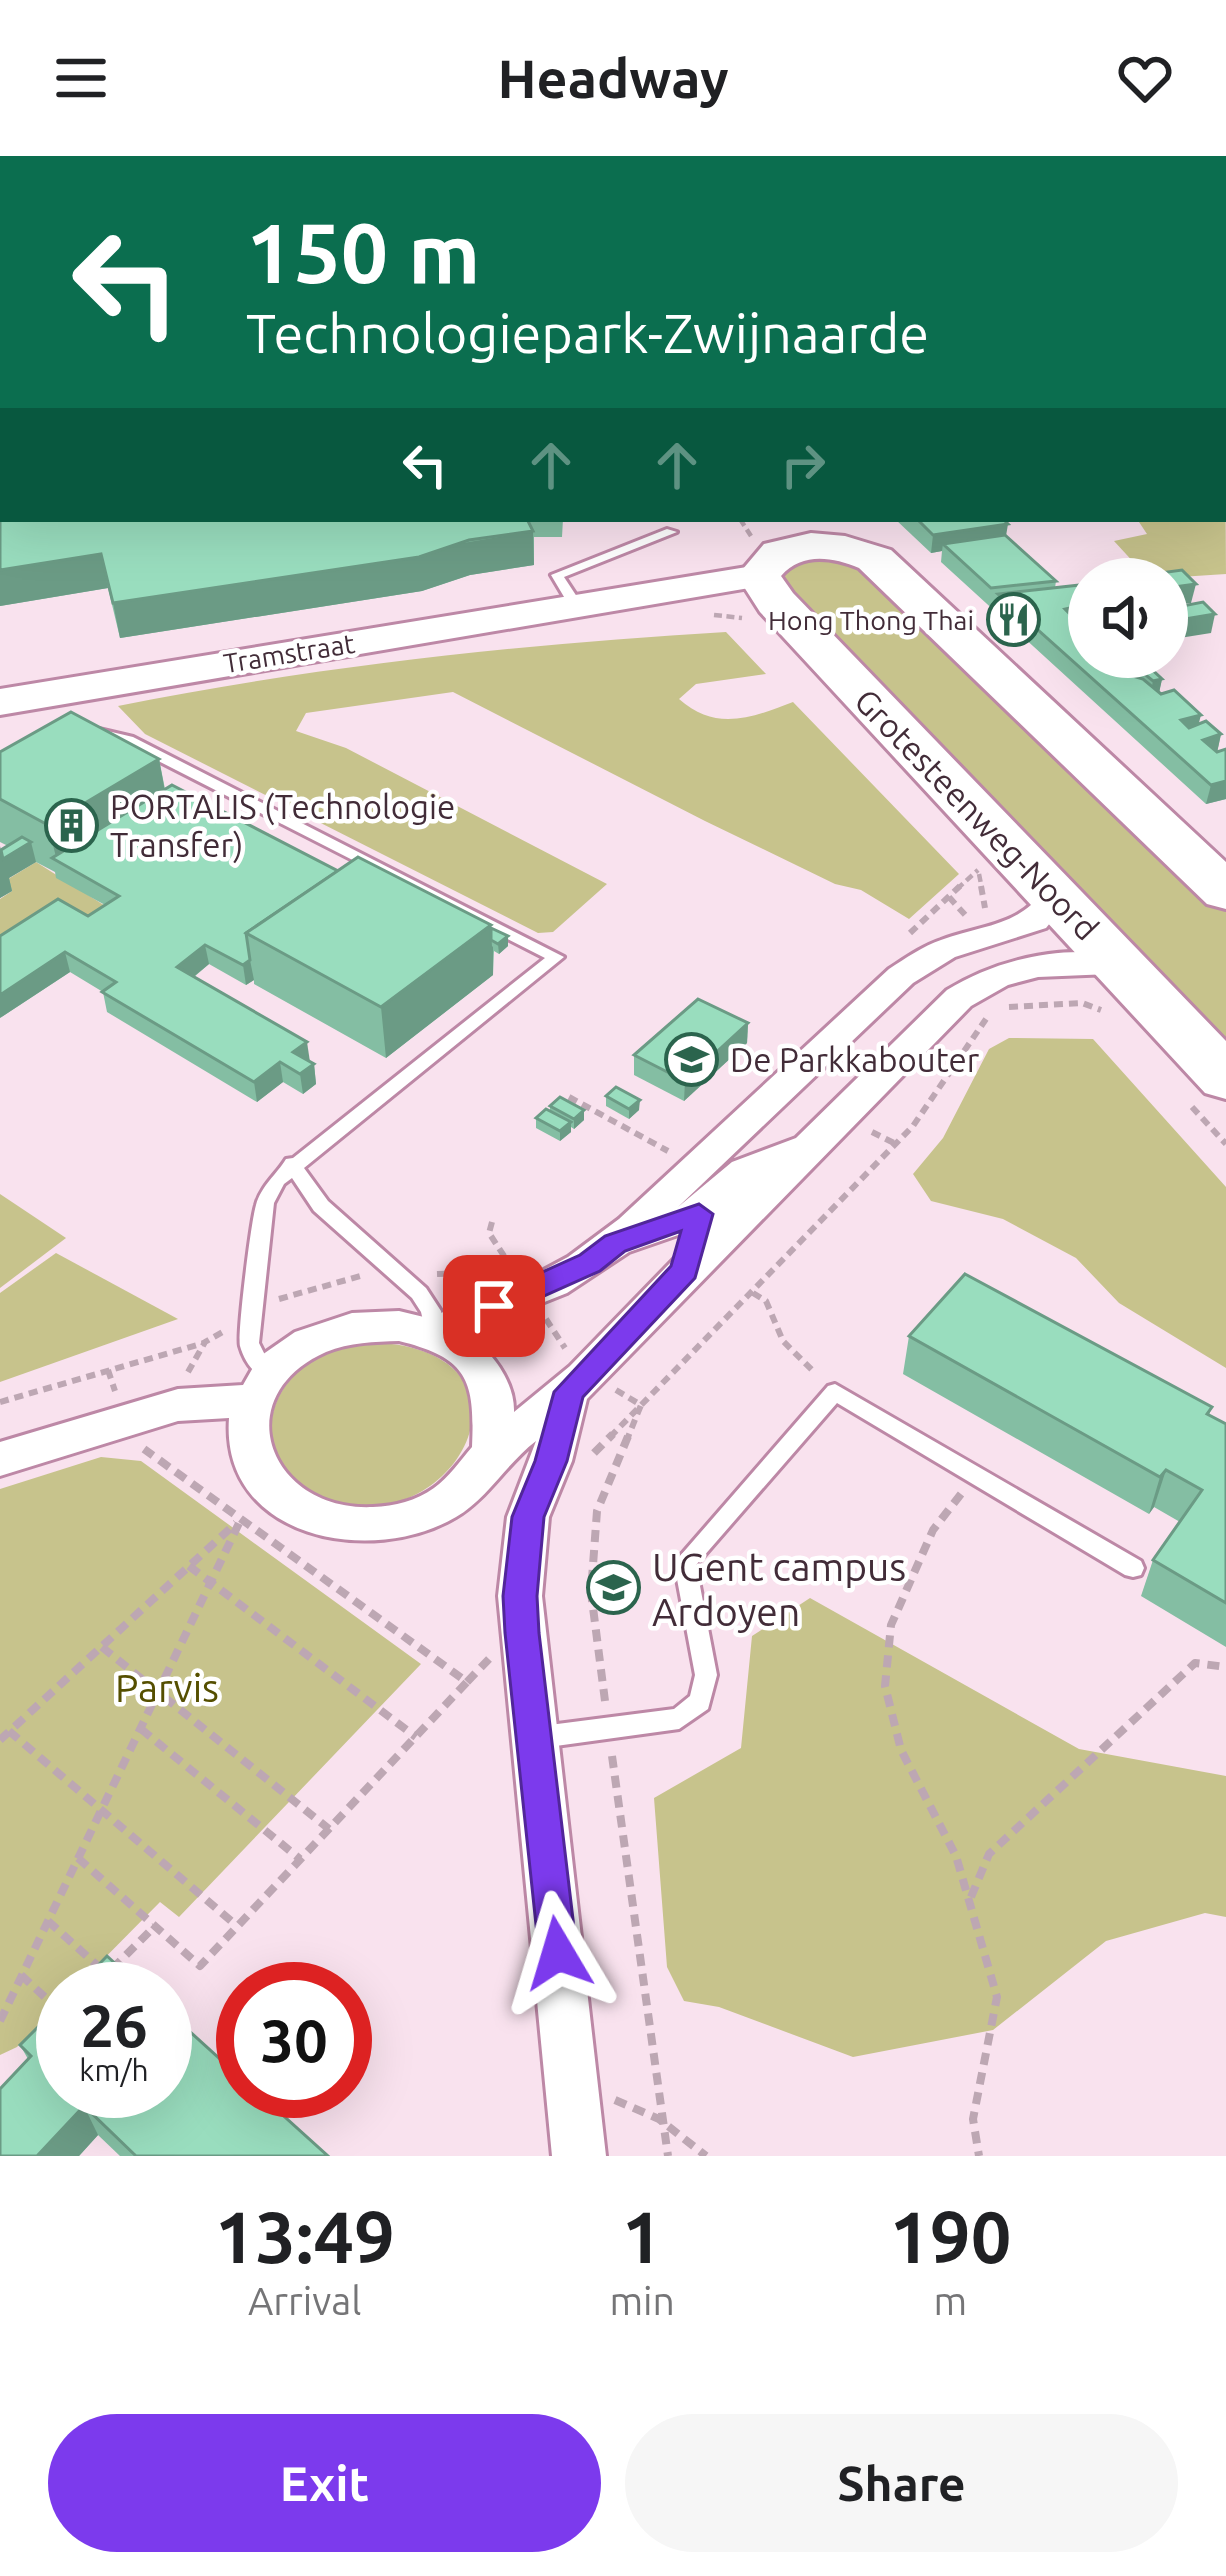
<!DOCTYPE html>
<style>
body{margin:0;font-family:Ubuntu,sans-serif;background:#f6f6f6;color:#202124;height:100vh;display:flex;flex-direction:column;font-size:45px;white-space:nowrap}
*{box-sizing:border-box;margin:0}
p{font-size:39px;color:#757577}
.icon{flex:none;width:66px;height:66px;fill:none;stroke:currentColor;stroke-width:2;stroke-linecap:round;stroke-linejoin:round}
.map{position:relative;height:2000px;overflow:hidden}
.side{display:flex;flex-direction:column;background:#fff;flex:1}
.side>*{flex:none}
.top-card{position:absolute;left:0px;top:0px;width:1227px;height:366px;box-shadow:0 12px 48px #0002;background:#0b6e4f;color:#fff;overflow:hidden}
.tools{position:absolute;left:1068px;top:402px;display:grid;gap:24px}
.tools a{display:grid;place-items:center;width:120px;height:120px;border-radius:50%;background:#fff;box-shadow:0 12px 48px #0002;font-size:60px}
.speed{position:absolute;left:36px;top:1806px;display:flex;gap:24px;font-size:60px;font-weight:700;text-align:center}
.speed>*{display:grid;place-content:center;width:156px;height:156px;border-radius:50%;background:#fff;box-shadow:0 12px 48px #0002;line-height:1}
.speed small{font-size:30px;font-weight:400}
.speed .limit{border:18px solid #d22;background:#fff;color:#111}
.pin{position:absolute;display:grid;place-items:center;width:102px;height:102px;color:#fff;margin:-51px;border-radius:24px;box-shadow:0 6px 18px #0006}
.me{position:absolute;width:132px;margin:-66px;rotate:353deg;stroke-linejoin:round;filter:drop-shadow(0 0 9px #0008)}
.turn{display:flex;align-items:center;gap:42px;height:252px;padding:0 48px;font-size:54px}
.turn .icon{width:156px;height:156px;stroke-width:2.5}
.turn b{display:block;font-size:84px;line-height:102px}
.lanes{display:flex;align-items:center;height:114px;padding:0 48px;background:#0003;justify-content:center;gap:60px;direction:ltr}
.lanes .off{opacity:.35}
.eta{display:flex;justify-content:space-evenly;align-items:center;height:204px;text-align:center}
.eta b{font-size:72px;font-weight:700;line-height:84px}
.primary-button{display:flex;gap:24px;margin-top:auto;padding:24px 48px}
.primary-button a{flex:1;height:138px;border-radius:72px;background:#7c3aed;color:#fff;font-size:48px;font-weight:700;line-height:138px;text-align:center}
.primary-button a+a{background:#f6f6f6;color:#202124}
header{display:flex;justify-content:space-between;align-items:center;height:156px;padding:0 48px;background:#fff;font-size:54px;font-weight:700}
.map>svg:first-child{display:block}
</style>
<header><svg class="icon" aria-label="menu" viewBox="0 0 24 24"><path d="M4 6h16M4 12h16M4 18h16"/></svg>Headway<svg class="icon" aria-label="heart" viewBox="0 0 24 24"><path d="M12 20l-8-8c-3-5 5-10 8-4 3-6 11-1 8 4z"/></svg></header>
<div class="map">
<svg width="1226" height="2000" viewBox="0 0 1226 2000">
<rect width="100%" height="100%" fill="#f9e2ee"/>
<!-- green -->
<g fill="#c7c38c">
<path d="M 0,0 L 509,0 L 511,3 L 3,3 L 0,217 Z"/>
<path d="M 592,0 L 1226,0 L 1226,82 L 1224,3 Z"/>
<path d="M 1224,133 L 1226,418 L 1149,423 L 1114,385 L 1147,378 L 1137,363 L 1224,363 Z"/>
<path d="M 828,398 L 876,417 L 1226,756 L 1226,898 L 778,428 L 781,412 Z"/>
<path d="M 726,476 L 766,518 L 696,528 L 679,543 C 716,576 751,562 793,546 L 959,718 L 909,763 L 861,734 L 835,728 L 705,665 L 453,536 L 306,557 L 296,575 L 346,592 L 607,728 L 553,776 L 538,777 L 145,578 L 118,550 C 318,510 522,488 726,476 Z"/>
<path d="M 36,706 L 121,760 L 0,801 L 0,743 L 12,735 L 0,728 Z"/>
<path d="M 1009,882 L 1093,883 L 1226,1031 L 1226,1212 L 1119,1147 L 1076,1102 L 1003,1063 L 931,1045 L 913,1018 L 943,982 L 989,893 Z"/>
<path d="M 0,1038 L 66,1082 L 0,1132 Z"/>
<path d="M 56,1097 L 178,1163 L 0,1226 L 0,1137 Z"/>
<path d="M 365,1186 C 565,1189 450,1406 311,1337 C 258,1310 259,1244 305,1210 C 323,1196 344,1191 365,1186 Z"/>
<path d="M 101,1301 L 141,1305 L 421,1508 L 179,1761 L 160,1746 L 74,1833 L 63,1833 L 63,1844 L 17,1891 L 0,1899 L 0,1333 Z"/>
<path d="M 810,1442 L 1079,1593 L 1226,1620 L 1226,1761 L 1205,1757 L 1106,1785 L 993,1874 L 853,1901 L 719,1851 L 684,1845 L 667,1811 L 654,1642 L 741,1592 L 752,1480 Z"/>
</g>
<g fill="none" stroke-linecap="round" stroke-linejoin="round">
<defs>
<g id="service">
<path d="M 667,373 L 677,376 L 564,421 L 585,453 L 583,456 L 573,456 L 551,419 Z"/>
<path d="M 99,573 L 133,581 L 564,801 L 304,1012 L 328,1045 L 426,1132 L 441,1155 L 444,1176 L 441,1181 L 427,1181 L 421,1156 L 412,1142 L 314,1055 L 292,1022 L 284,1028 L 274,1047 L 259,1187 L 266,1201 L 281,1218 L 278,1224 C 259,1227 245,1208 240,1190 C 237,1178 251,1066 256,1049 C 261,1030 277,1018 286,1003 L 293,1002 L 545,802 L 123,587 L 94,580 L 94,574 Z"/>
<path d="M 835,1228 L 1141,1405 L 1144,1412 L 1141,1419 L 1133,1421 L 1125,1419 L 837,1247 L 696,1409 L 717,1519 L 708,1553 L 679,1573 L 534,1593 L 526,1590 L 522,1582 L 526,1574 L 534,1571 L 674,1553 L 690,1540 L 695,1519 L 674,1407 L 828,1230 Z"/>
</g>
<path id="minor" d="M 1056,730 L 1072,740 L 1046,772 L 955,801 L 913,827 L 678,1051 L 732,1006 L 796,982 L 947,834 C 1001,801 1072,786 1134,803 L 1138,810 L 1134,817 L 1038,821 L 1008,829 L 971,850 L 587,1243 L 572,1305 L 549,1361 L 542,1440 L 606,2000 L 552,2000 L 498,1440 L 507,1361 L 536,1285 C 507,1307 487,1343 456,1361 C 372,1411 220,1383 229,1262 L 178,1265 L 0,1320 L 0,1286 L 178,1233 L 243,1229 L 259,1201 L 295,1176 L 352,1157 L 399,1155 L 428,1162 L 525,1124 L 568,1101 L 619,1063 L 889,813 C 906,802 923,790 941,784 C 981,769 1019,771 1045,733 ZM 707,1069 L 570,1210 L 514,1256 C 515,1225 491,1195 467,1177 L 567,1137 L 629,1096 ZM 399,1185 C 468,1202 475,1224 472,1291 C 460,1305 449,1321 434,1332 C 416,1345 395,1350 373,1351 C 270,1356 225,1241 326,1196 C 350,1186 374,1186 399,1185 Z"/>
<rect id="tertiary" x="0" y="219" width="3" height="16"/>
<path id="secondary" d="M 759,409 L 773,412 L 778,420 L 773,428 L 0,559 L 0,533 Z"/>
<g id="trunk">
<path d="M 550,0 L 582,0 L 584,3 L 552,3 Z"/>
<path d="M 811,377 L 845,380 L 891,394 L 1226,706 L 1226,753 L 1207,748 L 859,412 C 832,401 802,396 781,420 L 793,437 L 1226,885 L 1226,943 L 1205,937 L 760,456 L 737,420 L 764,388 Z"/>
</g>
</defs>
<!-- service casing -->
<use href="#service" stroke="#bd88a6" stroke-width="6"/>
<!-- minor casing -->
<use href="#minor" stroke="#bd88a6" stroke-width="6"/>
<!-- tertiary casing -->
<use href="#tertiary" stroke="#bd88a6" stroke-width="6"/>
<!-- secondary casing -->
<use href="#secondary" stroke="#bd88a6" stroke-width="6"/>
<!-- trunk casing -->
<use href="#trunk" stroke="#bd88a6" stroke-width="6"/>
<!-- path-far2 -->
<g stroke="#bda7b3" stroke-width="4.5" stroke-dasharray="8 4.5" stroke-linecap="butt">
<path d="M 740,363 L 751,380"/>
<path d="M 714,459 L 742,462"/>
<path d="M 979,718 L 982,733"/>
<path d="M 957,733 L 978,714"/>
</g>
<!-- path-far1 -->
<g stroke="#bda7b3" stroke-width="6" stroke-dasharray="9 6" stroke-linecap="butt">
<path d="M 981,730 L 985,752"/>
<path d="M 949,741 L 967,761"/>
<path d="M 910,777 L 960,730"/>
<path d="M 1009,851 L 1082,847 L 1101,854"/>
<path d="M 569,941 L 668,995"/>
<path d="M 1192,951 L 1226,988"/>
<path d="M 872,976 L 896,988"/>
<path d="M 492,1066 L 489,1077 L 512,1112"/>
<path d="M 437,1118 L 490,1116"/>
<path d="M 753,1137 L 766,1145 L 783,1185 L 815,1217"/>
<path d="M 279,1143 L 364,1119"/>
<path d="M 546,1163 L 565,1192"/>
<path d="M 108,1214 L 115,1235"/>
<path d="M 188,1216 L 205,1186 L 226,1174"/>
<path d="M 616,1234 L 641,1249 L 628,1281"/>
<path d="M 0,1246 L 204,1187"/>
<path d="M 610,1281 L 913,970 L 986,863"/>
</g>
<!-- path -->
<g stroke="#bda7b3" stroke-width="8" stroke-dasharray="12 8" stroke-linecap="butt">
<path d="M 594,1297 L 613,1278"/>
<path d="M 961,1338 L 933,1374 L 891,1469 L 885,1530 L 901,1594 L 956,1700 L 997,1841 L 973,1963 L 979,2000"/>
<path d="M 189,1410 L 416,1581"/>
<path d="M 102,1491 L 329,1673"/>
<path d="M 467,1526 L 489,1503"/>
<path d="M 605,1545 L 591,1436 L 597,1355 L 629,1278"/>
<path d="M 141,1573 L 300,1703"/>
<path d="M 9,1575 L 237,1770"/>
<path d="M 0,1584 L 236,1367"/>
<path d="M 612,1600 L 668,2000"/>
<path d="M 78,1702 L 200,1810 L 467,1526 L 144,1293"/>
<path d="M 971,1741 L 989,1698 L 1195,1507 L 1226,1511"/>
<path d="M 48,1765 L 100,1812"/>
<path d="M 112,1813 L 155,1770"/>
<path d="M 21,1819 L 63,1858"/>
<path d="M 0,1865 L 241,1363"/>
<path d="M 615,1944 L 659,1963 L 706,2000"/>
</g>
<!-- service -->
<use href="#service" fill="#fff" fill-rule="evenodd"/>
<!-- minor -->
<use href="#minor" fill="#fff" fill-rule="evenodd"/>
<!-- tertiary -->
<use href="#tertiary" fill="#fff" fill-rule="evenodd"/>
<!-- secondary -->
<use href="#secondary" fill="#fff" fill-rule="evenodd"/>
<!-- trunk -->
<use href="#trunk" fill="#fff" fill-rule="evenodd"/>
</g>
<!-- wall -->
<g fill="#84bea3">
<path d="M 0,312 L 3,363 L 563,363 L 562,381 L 534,381 L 534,409 L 470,419 L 422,435 L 120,482 L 108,432 L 0,450 Z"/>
<path d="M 895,363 L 1003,363 L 1006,380 L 1056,425 L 1055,432 L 1089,428 L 1089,501 L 1150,512 L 1162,523 L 1159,536 L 1199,568 L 1221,578 L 1217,596 L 1226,593 L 1226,643 L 1206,648 L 941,406 L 942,395 L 931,397 Z"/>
<path d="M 0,596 L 159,603 L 165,633 L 338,715 L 491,772 L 508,790 L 499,798 L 494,795 L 493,819 L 386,902 L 254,828 L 254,824 L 246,829 L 209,808 L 194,821 L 314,908 L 316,928 L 303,938 L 283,926 L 257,946 L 107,856 L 103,836 L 70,816 L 0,862 L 88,760 L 105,749 L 56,722 L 55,716 L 36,706 L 9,722 L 12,735 L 0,742 L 1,694 L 8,690 L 0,686 Z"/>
<path d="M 748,867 L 747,887 L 684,945 L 634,919 L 634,899 Z"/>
<path d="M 606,940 L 639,954 L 629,963 L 606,950 Z"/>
<path d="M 550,950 L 584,954 L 584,964 L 574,973 L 571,971 L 571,976 L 560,985 L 536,972 L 536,962 L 550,955 Z"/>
<path d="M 909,1180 L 1212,1251 L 1209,1259 L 1226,1268 L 1226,1491 L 1141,1440 L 1153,1404 L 1180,1366 L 1154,1351 L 1149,1358 L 903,1218 Z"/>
<path d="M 20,1889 L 328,2000 L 120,2000 L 98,1979 L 79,2000 L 0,2000 L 28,1903 Z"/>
</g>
<!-- shaded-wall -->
<g fill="#6b9b85">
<path d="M 1008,368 L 1005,386 L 943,388 L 942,395 L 931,397 L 933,379 Z"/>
<path d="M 533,375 L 534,409 L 470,419 L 422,435 L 120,482 L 113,447 Z"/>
<path d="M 101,398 L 108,432 L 0,450 L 0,414 Z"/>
<path d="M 1196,428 L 1191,447 L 1167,450 L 1167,432 Z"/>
<path d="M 1086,442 L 1083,460 L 1080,467 L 1065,453 L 1077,444 Z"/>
<path d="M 1215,458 L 1211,477 L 1167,484 L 1167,466 Z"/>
<path d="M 1162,523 L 1158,542 L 1149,544 L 1153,525 Z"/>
<path d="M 1201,559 L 1196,578 L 1181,564 Z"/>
<path d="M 1221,578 L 1217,597 L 1203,584 Z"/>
<path d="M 159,603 L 168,652 L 57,705 L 48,669 Z"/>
<path d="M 1226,617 L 1226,643 L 1206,648 L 1211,629 Z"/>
<path d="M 31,686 L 36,706 L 9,722 L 12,735 L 0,742 L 0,690 L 3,703 Z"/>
<path d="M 491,769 L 492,791 L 493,790 L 493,819 L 386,902 L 381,851 Z"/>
<path d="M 508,780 L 508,790 L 499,798 L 498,788 Z"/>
<path d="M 205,789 L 209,808 L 181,831 L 177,811 Z"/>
<path d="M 65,796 L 70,816 L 0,862 L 0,839 Z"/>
<path d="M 250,804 L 254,824 L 246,829 L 243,809 Z"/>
<path d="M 748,867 L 747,887 L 684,945 L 685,925 Z"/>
<path d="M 307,886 L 310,906 L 293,896 Z"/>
<path d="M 280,906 L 283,926 L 257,946 L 254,926 Z"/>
<path d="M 314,908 L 316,928 L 303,938 L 300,918 Z"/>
<path d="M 640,944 L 639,954 L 629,963 L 629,953 Z"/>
<path d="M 584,954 L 584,964 L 574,973 L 574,963 Z"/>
<path d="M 571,966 L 571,976 L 560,985 L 560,975 Z"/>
<path d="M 1166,1314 L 1154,1351 L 1149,1358 L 1160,1321 Z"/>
<path d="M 84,1950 L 98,1979 L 79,2000 L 37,2000 Z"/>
</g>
<!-- building -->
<g fill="#99ddbe" stroke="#6b9b85" stroke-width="3">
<path d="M 3,311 L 3,363 L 527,363 L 533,375 L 469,384 L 419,401 L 113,447 L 101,398 L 0,414 L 0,312 Z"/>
<path d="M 917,363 L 1003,363 L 1008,368 L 933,379 Z"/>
<path d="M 1005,379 L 1056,425 L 991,432 L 943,388 Z"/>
<path d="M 1182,414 L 1196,428 L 1167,432 L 1167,423 L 1141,423 L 1138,420 Z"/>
<path d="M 1089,428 L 1089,444 L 1086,442 L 1077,444 L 1083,449 L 1065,453 L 1070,458 L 1089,453 L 1089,501 L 1145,501 L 1152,506 L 1146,508 L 1162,523 L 1153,525 L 1141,515 L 1126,518 L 1143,523 L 1161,538 L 1174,534 L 1201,559 L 1181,564 L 1189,572 L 1206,565 L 1221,578 L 1203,584 L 1217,596 L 1226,593 L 1226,625 L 1211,629 L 998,438 Z"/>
<path d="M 1203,446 L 1215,458 L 1167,466 L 1167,453 Z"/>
<path d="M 71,556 L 159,603 L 48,669 L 0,643 L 0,596 Z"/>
<path d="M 172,629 L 338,715 L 246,777 L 250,804 L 243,809 L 205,789 L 177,811 L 307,886 L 293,896 L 314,908 L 300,918 L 280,906 L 254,926 L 102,836 L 116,826 L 65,796 L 0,839 L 0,780 L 58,743 L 88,760 L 119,740 L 52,702 Z"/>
<path d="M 22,681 L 31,686 L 3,703 L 1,694 Z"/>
<path d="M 358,701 L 491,769 L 381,851 L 246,777 Z"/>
<path d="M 491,772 L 508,780 L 498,788 L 491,784 Z"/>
<path d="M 698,843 L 748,867 L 685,925 L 634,899 Z"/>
<path d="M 616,931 L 640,944 L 629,953 L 606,940 Z"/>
<path d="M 560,941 L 584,954 L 574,963 L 550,950 Z"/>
<path d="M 546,953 L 571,966 L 560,975 L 536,962 Z"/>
<path d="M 965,1118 L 1212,1251 L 1207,1258 L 1226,1268 L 1226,1447 L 1153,1404 L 1202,1334 L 1166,1314 L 1160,1321 L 909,1180 Z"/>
<path d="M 107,1800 L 143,1833 L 75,1833 Z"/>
<path d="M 63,1846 L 63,1935 L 165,1935 L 165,1853 L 243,1924 L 243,1935 L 256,1935 L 328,2000 L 136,2000 L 84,1950 L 37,2000 L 0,2000 L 0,1933 L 31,1900 L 20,1889 Z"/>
</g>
<!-- route -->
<path fill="#7c3aed" stroke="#51269a" stroke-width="3" d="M 699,1048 L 713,1058 L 695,1122 L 583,1241 L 567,1305 L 544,1361 L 537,1440 L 539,1477 L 577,1797 L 571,1811 L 558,1816 L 544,1811 L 539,1797 L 505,1477 L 503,1440 L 512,1361 L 535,1305 L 554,1236 L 671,1110 L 681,1075 L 625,1095 L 600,1115 L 504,1158 L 483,1158 L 479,1150 L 483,1143 L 580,1099 L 605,1080 Z"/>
<!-- icons -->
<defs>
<symbol id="restaurant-ring" viewBox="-11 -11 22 22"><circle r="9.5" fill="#fff" stroke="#2b644d" stroke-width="1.5"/><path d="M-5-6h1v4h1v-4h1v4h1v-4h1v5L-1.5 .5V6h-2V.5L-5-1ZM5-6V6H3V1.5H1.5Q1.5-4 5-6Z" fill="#2b644d"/></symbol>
<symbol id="building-ring" viewBox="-11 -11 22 22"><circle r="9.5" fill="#fff" stroke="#2b644d" stroke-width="1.5"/><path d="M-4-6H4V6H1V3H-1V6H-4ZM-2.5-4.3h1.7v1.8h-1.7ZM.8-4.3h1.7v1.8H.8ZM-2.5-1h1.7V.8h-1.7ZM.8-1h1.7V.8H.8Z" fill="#2b644d"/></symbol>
<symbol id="school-ring" viewBox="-11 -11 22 22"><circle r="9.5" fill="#fff" stroke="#2b644d" stroke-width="1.5"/><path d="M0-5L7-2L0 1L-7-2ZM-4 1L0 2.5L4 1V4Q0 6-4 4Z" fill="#2b644d"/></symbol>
<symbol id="university-ring" viewBox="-11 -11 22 22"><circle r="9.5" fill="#fff" stroke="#2b644d" stroke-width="1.5"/><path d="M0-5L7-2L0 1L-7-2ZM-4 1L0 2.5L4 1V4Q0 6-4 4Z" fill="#2b644d"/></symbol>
</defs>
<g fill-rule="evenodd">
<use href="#restaurant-ring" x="984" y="434" width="59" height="59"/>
<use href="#building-ring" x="42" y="640" width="59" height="59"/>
<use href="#school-ring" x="662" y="874" width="59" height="59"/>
<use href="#university-ring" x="584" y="1402" width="59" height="59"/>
</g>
<g text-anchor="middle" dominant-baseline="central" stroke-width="9" stroke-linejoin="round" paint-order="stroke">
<!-- far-poi labels -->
<g font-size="27" fill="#422c38" stroke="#fff" text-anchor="end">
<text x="974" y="464">Hong Thong Thai</text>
</g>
<!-- far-street labels -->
<g font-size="27" fill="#422c38" stroke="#fff">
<text transform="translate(289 497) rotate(-9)">Tramstraat</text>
</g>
<!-- poi labels -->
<g font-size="33" fill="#422c38" stroke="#fff" text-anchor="start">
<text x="110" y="650">PORTALIS (Technologie<tspan x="110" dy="38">Transfer)</tspan></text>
<text x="730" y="903">De Parkkabouter</text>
</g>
<!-- street labels -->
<g font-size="33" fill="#422c38" stroke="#fff">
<text transform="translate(977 658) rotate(46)">Grotesteenweg-Noord</text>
</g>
<!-- near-poi labels -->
<g font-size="39" fill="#422c38" stroke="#fff" text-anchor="start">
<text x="652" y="1410">UGent campus<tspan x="652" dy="45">Ardoyen</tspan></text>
</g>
<!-- near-park labels -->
<g font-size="39" fill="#554f00" stroke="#fff">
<text x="167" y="1531">Parvis</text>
</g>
</g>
</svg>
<div class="tools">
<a><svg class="icon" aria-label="sound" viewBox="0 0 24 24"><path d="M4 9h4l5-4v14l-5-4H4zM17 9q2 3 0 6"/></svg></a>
</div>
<div class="speed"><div>26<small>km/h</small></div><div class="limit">30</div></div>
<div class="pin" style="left:494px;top:1150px;background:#d93025"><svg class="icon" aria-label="arrive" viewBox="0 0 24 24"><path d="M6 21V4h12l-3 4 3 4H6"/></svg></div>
<svg class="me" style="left:558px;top:1797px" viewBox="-20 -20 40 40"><path d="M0-17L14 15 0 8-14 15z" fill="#7c3aed" stroke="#fff" stroke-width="4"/></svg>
<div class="top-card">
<div class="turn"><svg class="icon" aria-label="left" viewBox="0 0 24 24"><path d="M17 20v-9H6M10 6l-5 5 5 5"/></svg><div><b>150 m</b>Technologiepark-Zwijnaarde</div></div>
<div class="lanes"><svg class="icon" aria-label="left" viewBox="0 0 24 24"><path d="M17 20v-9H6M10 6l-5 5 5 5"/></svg><svg class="icon off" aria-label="ahead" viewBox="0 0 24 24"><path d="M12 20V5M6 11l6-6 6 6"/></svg><svg class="icon off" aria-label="ahead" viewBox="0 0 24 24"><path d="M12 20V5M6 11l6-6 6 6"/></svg><svg class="icon off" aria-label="right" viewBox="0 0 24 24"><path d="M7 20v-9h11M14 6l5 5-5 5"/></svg></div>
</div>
</div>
<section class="side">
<div class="eta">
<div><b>13:49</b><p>Arrival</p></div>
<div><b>1</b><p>min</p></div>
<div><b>190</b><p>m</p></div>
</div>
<div class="primary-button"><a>Exit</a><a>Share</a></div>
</section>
